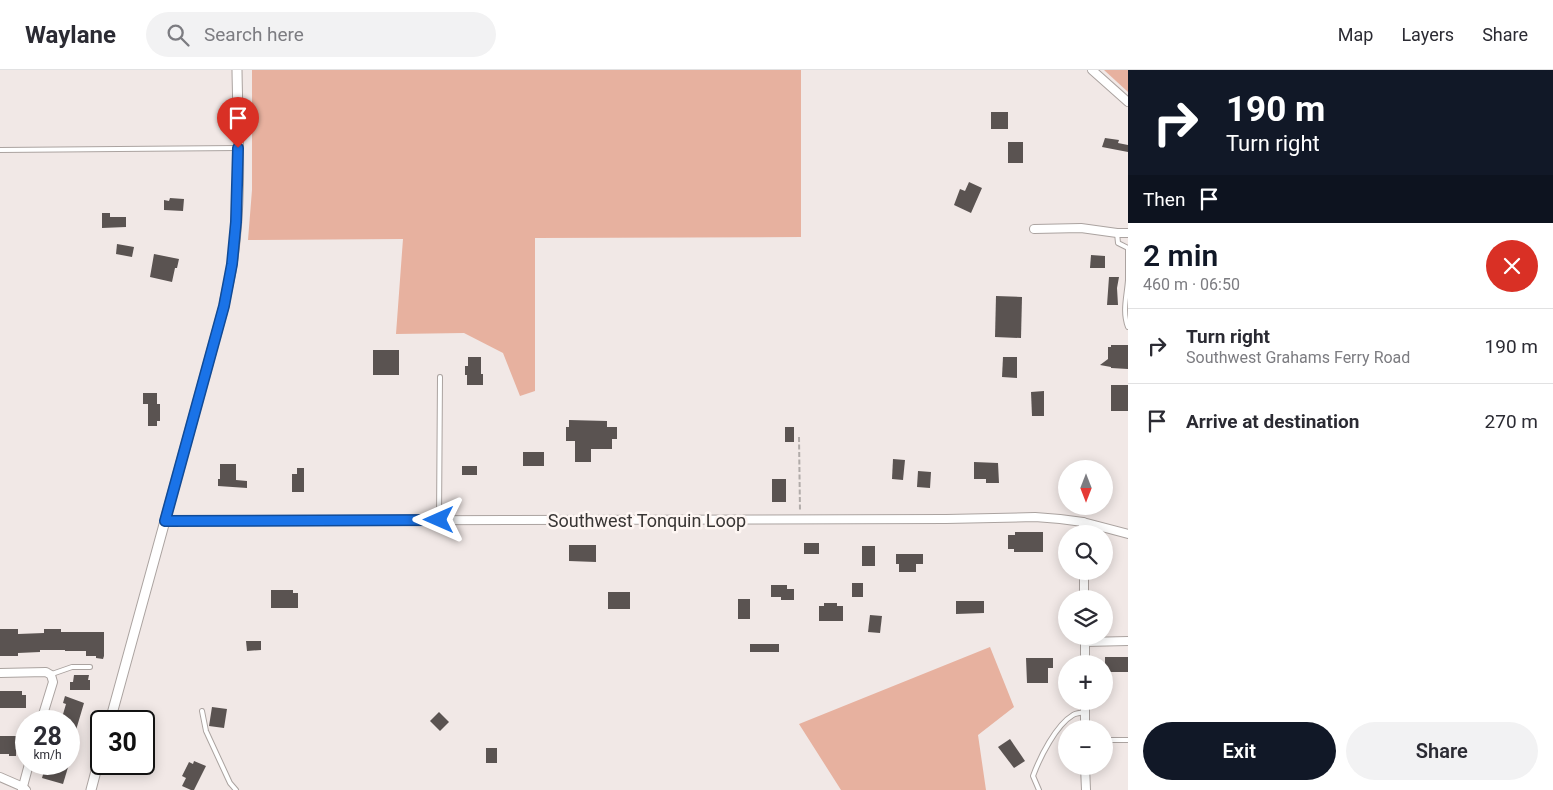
<!DOCTYPE html>
<meta charset="utf-8">
<style>
body{margin:0;font-family:Roboto,sans-serif;background:#f2f2f3;color:#2b2b33;height:100vh;display:flex;flex-direction:column;font-size:19px;white-space:nowrap}
*{box-sizing:border-box;margin:0}
p{font-size:16px;color:#7c7c81}
.icon{flex:none;width:28px;height:28px;fill:none;stroke:currentColor;stroke-width:2;stroke-linecap:round;stroke-linejoin:round}
.map{position:relative;flex:1;overflow:hidden}
.details{display:flex;flex-direction:column;background:#fff;width:425px}
.details>*{flex:none}
.hud{background:#111827;color:#fff;overflow:hidden}
.needle{width:32px;rotate:180deg}
.buttons{position:absolute;left:1058px;top:390px;display:grid;gap:10px}
.buttons a{display:grid;place-items:center;width:55px;height:55px;border-radius:50%;background:#fff;box-shadow:0 2px 12px #0003;font-size:25px}
.speed{position:absolute;left:15px;top:640px;display:flex;gap:10px;font-size:25px;font-weight:700;text-align:center}
.speed>*{display:grid;place-content:center;width:65px;height:65px;border-radius:50%;background:#fff;box-shadow:0 2px 12px #0003;line-height:1}
.speed small{font-size:12px;font-weight:400}
.speed .limit{border:2px solid #111;border-radius:8px;background:#fff;color:#111}
.pin{position:absolute;display:grid;place-items:center;width:42px;height:42px;color:#fff;margin:-51px -21px;border-radius:50% 50% 50% 0;rotate:-45deg;box-shadow:0 0 5px #0007}
.pin .icon{rotate:45deg}
.me{position:absolute;width:55px;margin:-28px;rotate:270deg;stroke-linejoin:round;filter:drop-shadow(0 0 4px #0008)}
.turn{display:flex;align-items:center;gap:18px;height:105px;padding:0 15px;font-size:22px}
.turn .icon{width:65px;height:65px;stroke-width:2.5}
.turn b{display:block;font-size:35px;line-height:42px}
.then{display:flex;align-items:center;height:48px;padding:0 15px;background:#0003;gap:10px;font-size:19px}
.round{display:grid;place-items:center;flex:none;width:52px;height:52px;border-radius:26px;background:#f2f2f3}
.summary{display:flex;align-items:center;justify-content:space-between;height:85px;padding:0 15px}
h1{font-size:30px;font-weight:600;line-height:38px;color:#111827}
.cta{display:flex;gap:10px;margin-top:auto;padding:10px 15px}
.cta a{flex:1;height:58px;border-radius:30px;background:#111827;color:#fff;font-size:20px;font-weight:600;line-height:58px;text-align:center}
.cta a+a{background:#f2f2f3;color:#2b2b33}
ul{padding:0;list-style:none}
li{display:flex;align-items:center;gap:15px;height:75px;padding:0 15px;border-top:1px solid #e1e1e2}
li div{flex:1}
li b{display:block;font-size:19px}
li em{font-style:normal}
header{display:flex;align-items:center;gap:30px;box-sizing:border-box;height:70px;padding:0 25px;background:#fff;border-bottom:1px solid #e1e1e2}
header strong{font-size:24px}
nav{display:flex;gap:28px;margin-inline-start:auto;font-size:18px}
.search{width:350px;height:45px;background:#f2f2f3;display:flex;align-items:center;gap:12px;box-sizing:border-box;padding:0 18px;border-radius:28px;color:#7c7c81;font-size:19px}
main{display:flex;flex:1;min-height:0}
.map>svg:first-child{display:block}
</style>
<header>
<strong>Waylane</strong>
<div class="search"><svg class="icon" aria-label="search" viewBox="0 0 24 24"><circle cx="10" cy="10" r="6"/><path d="M15 15l6 6"/></svg>Search here</div>
<nav><a>Map</a><a>Layers</a><a>Share</a></nav>
</header>
<main>
<div class="map">
<svg width="1128" height="720" viewBox="0 0 1128 720">
<rect width="100%" height="100%" fill="#f1e8e6"/>
<!-- green -->
<g fill="#e7b19f">
<path d="M 252,0 L 801,0 L 801,167 L 535,168 L 535,321 L 520,326 L 503,283 L 464,263 L 396,264 L 403,169 L 248,170 L 252,120 Z"/>
<path d="M 1104,0 L 1128,0 L 1128,22 Z"/>
<path d="M 990,577 L 1014,637 L 978,665 L 986,720 L 841,720 L 799,654 Z"/>
</g>
<!-- building -->
<g fill="#5a5351">
<rect x="991" y="42" width="17" height="17"/>
<path d="M 1105,68 L 1119,70 L 1118,73 L 1128,75 L 1128,82 L 1102,77 Z"/>
<rect x="1008" y="72" width="15" height="21"/>
<path d="M 969,112 L 982,118 L 971,143 L 954,135 L 960,119 L 965,121 Z"/>
<path d="M 170,128 L 184,129 L 183,141 L 164,140 L 164,130 L 169,131 Z"/>
<path d="M 102,143 L 110,143 L 110,147 L 126,147 L 126,157 L 102,158 Z"/>
<path d="M 117,174 L 134,177 L 132,187 L 116,184 Z"/>
<path d="M 154,184 L 179,189 L 177,198 L 175,198 L 172,212 L 150,207 Z"/>
<path d="M 1091,185 L 1105,186 L 1105,198 L 1090,198 Z"/>
<path d="M 1109,207 L 1119,207 L 1117,218 L 1118,235 L 1107,235 Z"/>
<path d="M 996,226 L 1022,227 L 1021,268 L 995,267 Z"/>
<path d="M 1111,275 L 1128,275 L 1128,299 L 1111,298 L 1111,297 L 1100,295 L 1108,289 L 1108,277 L 1111,277 Z"/>
<rect x="373" y="280" width="26" height="25"/>
<path d="M 468,287 L 481,287 L 481,304 L 483,304 L 483,315 L 467,315 L 467,305 L 465,305 L 465,296 L 468,296 Z"/>
<path d="M 1003,287 L 1017,287 L 1017,308 L 1002,307 Z"/>
<rect x="1111" y="315" width="17" height="26"/>
<path d="M 1044,321 L 1044,346 L 1032,346 L 1031,322 Z"/>
<path d="M 143,323 L 157,323 L 157,334 L 160,334 L 160,351 L 157,351 L 157,356 L 148,356 L 148,334 L 143,334 Z"/>
<path d="M 569,350 L 607,351 L 607,357 L 617,357 L 617,369 L 612,369 L 612,379 L 591,379 L 591,392 L 575,392 L 575,371 L 566,371 L 566,357 L 569,357 Z"/>
<rect x="785" y="357" width="9" height="15"/>
<rect x="523" y="382" width="21" height="14"/>
<path d="M 893,389 L 905,390 L 903,410 L 892,409 Z"/>
<path d="M 974,392 L 998,393 L 999,413 L 986,413 L 986,409 L 974,409 Z"/>
<path d="M 220,394 L 236,394 L 236,410 L 247,411 L 247,418 L 218,416 L 218,409 L 220,409 Z"/>
<rect x="462" y="396" width="15" height="9"/>
<path d="M 297,398 L 304,398 L 304,422 L 292,422 L 292,404 L 297,404 Z"/>
<path d="M 918,401 L 931,402 L 930,418 L 917,417 Z"/>
<rect x="772" y="409" width="14" height="23"/>
<path d="M 1015,462 L 1043,462 L 1043,482 L 1014,482 L 1014,479 L 1008,479 L 1008,465 L 1015,465 Z"/>
<rect x="804" y="473" width="15" height="11"/>
<path d="M 569,475 L 596,475 L 596,492 L 569,491 Z"/>
<rect x="862" y="476" width="13" height="20"/>
<path d="M 896,484 L 923,484 L 923,494 L 916,494 L 916,502 L 899,502 L 899,494 L 896,494 Z"/>
<rect x="852" y="513" width="11" height="14"/>
<path d="M 771,515 L 787,515 L 787,519 L 794,519 L 794,530 L 781,530 L 781,527 L 771,527 Z"/>
<path d="M 271,520 L 293,520 L 293,523 L 298,523 L 298,538 L 271,538 Z"/>
<rect x="608" y="522" width="22" height="17"/>
<rect x="738" y="529" width="12" height="20"/>
<path d="M 956,531 L 984,531 L 984,543 L 956,544 Z"/>
<path d="M 824,533 L 837,533 L 837,536 L 843,536 L 843,551 L 819,551 L 819,536 L 824,536 Z"/>
<path d="M 870,545 L 882,546 L 880,563 L 868,562 Z"/>
<path d="M 0,559 L 18,559 L 18,564 L 44,563 L 44,559 L 61,559 L 61,562 L 104,562 L 104,586 L 103,589 L 96,588 L 96,586 L 86,586 L 86,581 L 65,581 L 65,580 L 40,580 L 40,582 L 18,583 L 18,586 L 0,586 Z"/>
<path d="M 246,571 L 261,571 L 261,580 L 247,581 Z"/>
<rect x="750" y="574" width="29" height="8"/>
<rect x="1105" y="587" width="23" height="15"/>
<path d="M 1026,588 L 1053,588 L 1053,598 L 1048,598 L 1048,613 L 1027,613 Z"/>
<path d="M 74,605 L 89,605 L 88,610 L 90,610 L 90,620 L 70,620 L 70,612 L 73,612 Z"/>
<path d="M 0,621 L 22,621 L 22,625 L 26,625 L 26,638 L 0,638 Z"/>
<path d="M 65,626 L 84,633 L 71,677 L 69,676 L 69,651 L 61,651 L 66,634 L 63,633 Z"/>
<path d="M 212,637 L 227,639 L 224,658 L 209,656 Z"/>
<path d="M 439,642 L 449,652 L 440,661 L 430,651 Z"/>
<path d="M 0,666 L 16,666 L 16,686 L 9,686 L 9,684 L 0,684 Z"/>
<path d="M 1010,669 L 1025,691 L 1014,698 L 998,677 Z"/>
<rect x="486" y="678" width="11" height="15"/>
<path d="M 194,691 L 206,696 L 194,720 L 191,720 L 182,716 L 186,708 L 182,706 L 189,692 L 193,694 Z"/>
<path d="M 46,694 L 69,694 L 63,714 L 42,708 Z"/>
</g>
<g fill="none" stroke-linecap="round" stroke-linejoin="round">
<defs>
<g id="service">
<path d="M 0,80 L 238,78"/>
<path d="M 1117,163 L 1118,173 L 1128,178 C 1128,189 1128,199 1128,210 C 1127,226 1122,241 1128,257"/>
<path d="M 439,450 L 440,307"/>
<path d="M 52,604 L 72,597 L 90,597"/>
<path d="M 202,641 L 206,661 L 230,713 L 236,720"/>
<path d="M 1104,670 L 1128,670"/>
<path d="M 1039,720 L 1033,706 C 1040,687 1056,655 1073,645 C 1076,643 1081,643 1085,642"/>
</g>
<g id="minor">
<path d="M 1092,0 L 1128,32"/>
<path d="M 1034,159 L 1081,158 L 1117,163 L 1128,163"/>
<path d="M 165,451 L 946,449 L 1035,447 L 1060,449 L 1083,452 L 1128,464"/>
<path d="M 1083,452 L 1083,464"/>
<path d="M 1084,501 L 1084,529"/>
<path d="M 1085,566 L 1085,594"/>
<path d="M 1085,572 L 1128,571"/>
<path d="M 0,603 L 46,602 L 51,605 L 53,612 L 41,651"/>
<path d="M 1085,631 L 1085,659"/>
<path d="M 1085,696 L 1086,720"/>
<path d="M 0,707 L 23,717 L 26,720"/>
<path d="M 22,720 L 29,694"/>
</g>
<g id="tertiary">
<path d="M 110,651 L 224,236 C 226,222 230,209 232,195 C 242,131 238,64 237,0"/>
<path d="M 91,720 L 101,682"/>
</g>
</defs>
<!-- service casing -->
<use href="#service" stroke="#aba3a0" stroke-width="6"/>
<!-- minor casing -->
<use href="#minor" stroke="#aba3a0" stroke-width="10"/>
<!-- tertiary casing -->
<use href="#tertiary" stroke="#aba3a0" stroke-width="11"/>
<!-- path -->
<path stroke="#b1aba9" stroke-width="2" stroke-dasharray="5 2.5" stroke-linecap="butt" d="M 799,367 L 800,442"/>
<!-- service -->
<use href="#service" stroke="#fff" stroke-width="4"/>
<!-- minor -->
<use href="#minor" stroke="#fff" stroke-width="8"/>
<!-- tertiary -->
<use href="#tertiary" stroke="#fff" stroke-width="9"/>
</g>
<g fill="none" stroke-linecap="round" stroke-linejoin="round">
<defs>
<path id="route" d="M 238,78 L 236,152 L 232,194 L 224,236 L 165,451 L 439,450"/>
</defs>
<!-- route casing -->
<use href="#route" stroke="#114b97" stroke-width="12"/>
<!-- route -->
<use href="#route" stroke="#1a73e8" stroke-width="9"/>
</g>
<g text-anchor="middle" dominant-baseline="central" stroke-width="5" stroke-linejoin="round" paint-order="stroke">
<!-- street labels -->
<g font-size="18" fill="#393635" stroke="#fef6f3">
<text x="647" y="450">Southwest Tonquin Loop</text>
</g>
</g>
</svg>
<div class="buttons">
<a><svg class="needle" viewBox="-14 -14 28 28"><path d="M0-13l5 13h-10z" fill="#e53935"/><path d="M0 13l5-13h-10z" fill="#7c7c81"/></svg></a>
<a><svg class="icon" aria-label="search" viewBox="0 0 24 24"><circle cx="10" cy="10" r="6"/><path d="M15 15l6 6"/></svg></a>
<a><svg class="icon" aria-label="layers" viewBox="0 0 24 24"><path d="M12 4l9 5-9 5-9-5zM3 14l9 5 9-5"/></svg></a>
<a>+</a>
<a>−</a>
</div>
<div class="speed"><div>28<small>km/h</small></div><div class="limit">30</div></div>
<div class="pin" style="left:238px;top:78px;background:#d93025"><svg class="icon" aria-label="arrive" viewBox="0 0 24 24"><path d="M6 21V4h12l-3 4 3 4H6"/></svg></div>
<svg class="me" style="left:439px;top:450px" viewBox="-20 -20 40 40"><path d="M0-17L14 15 0 8-14 15z" fill="#1a73e8" stroke="#fff" stroke-width="4"/></svg>
</div>
<section class="details">
<div class="hud">
<div class="turn"><svg class="icon" aria-label="right" viewBox="0 0 24 24"><path d="M7 20v-9h11M14 6l5 5-5 5"/></svg><div><b>190 m</b>Turn right</div></div>
<div class="then">Then<svg class="icon" aria-label="arrive" viewBox="0 0 24 24"><path d="M6 21V4h12l-3 4 3 4H6"/></svg></div>
</div>
<div class="summary"><div><h1>2 min</h1><p>460 m · 06:50</p></div><a class="round" style="background:#d93025;color:#fff"><svg class="icon" aria-label="close" viewBox="0 0 24 24"><path d="M6 6l12 12M18 6L6 18"/></svg></a></div>
<ul>
<li><svg class="icon" aria-label="right" viewBox="0 0 24 24"><path d="M7 20v-9h11M14 6l5 5-5 5"/></svg><div><b>Turn right</b><p>Southwest Grahams Ferry Road</p></div><em>190 m</em></li>
<li><svg class="icon" aria-label="arrive" viewBox="0 0 24 24"><path d="M6 21V4h12l-3 4 3 4H6"/></svg><div><b>Arrive at destination</b></div><em>270 m</em></li>
</ul>
<div class="cta"><a>Exit</a><a>Share</a></div>
</section>
</main>
